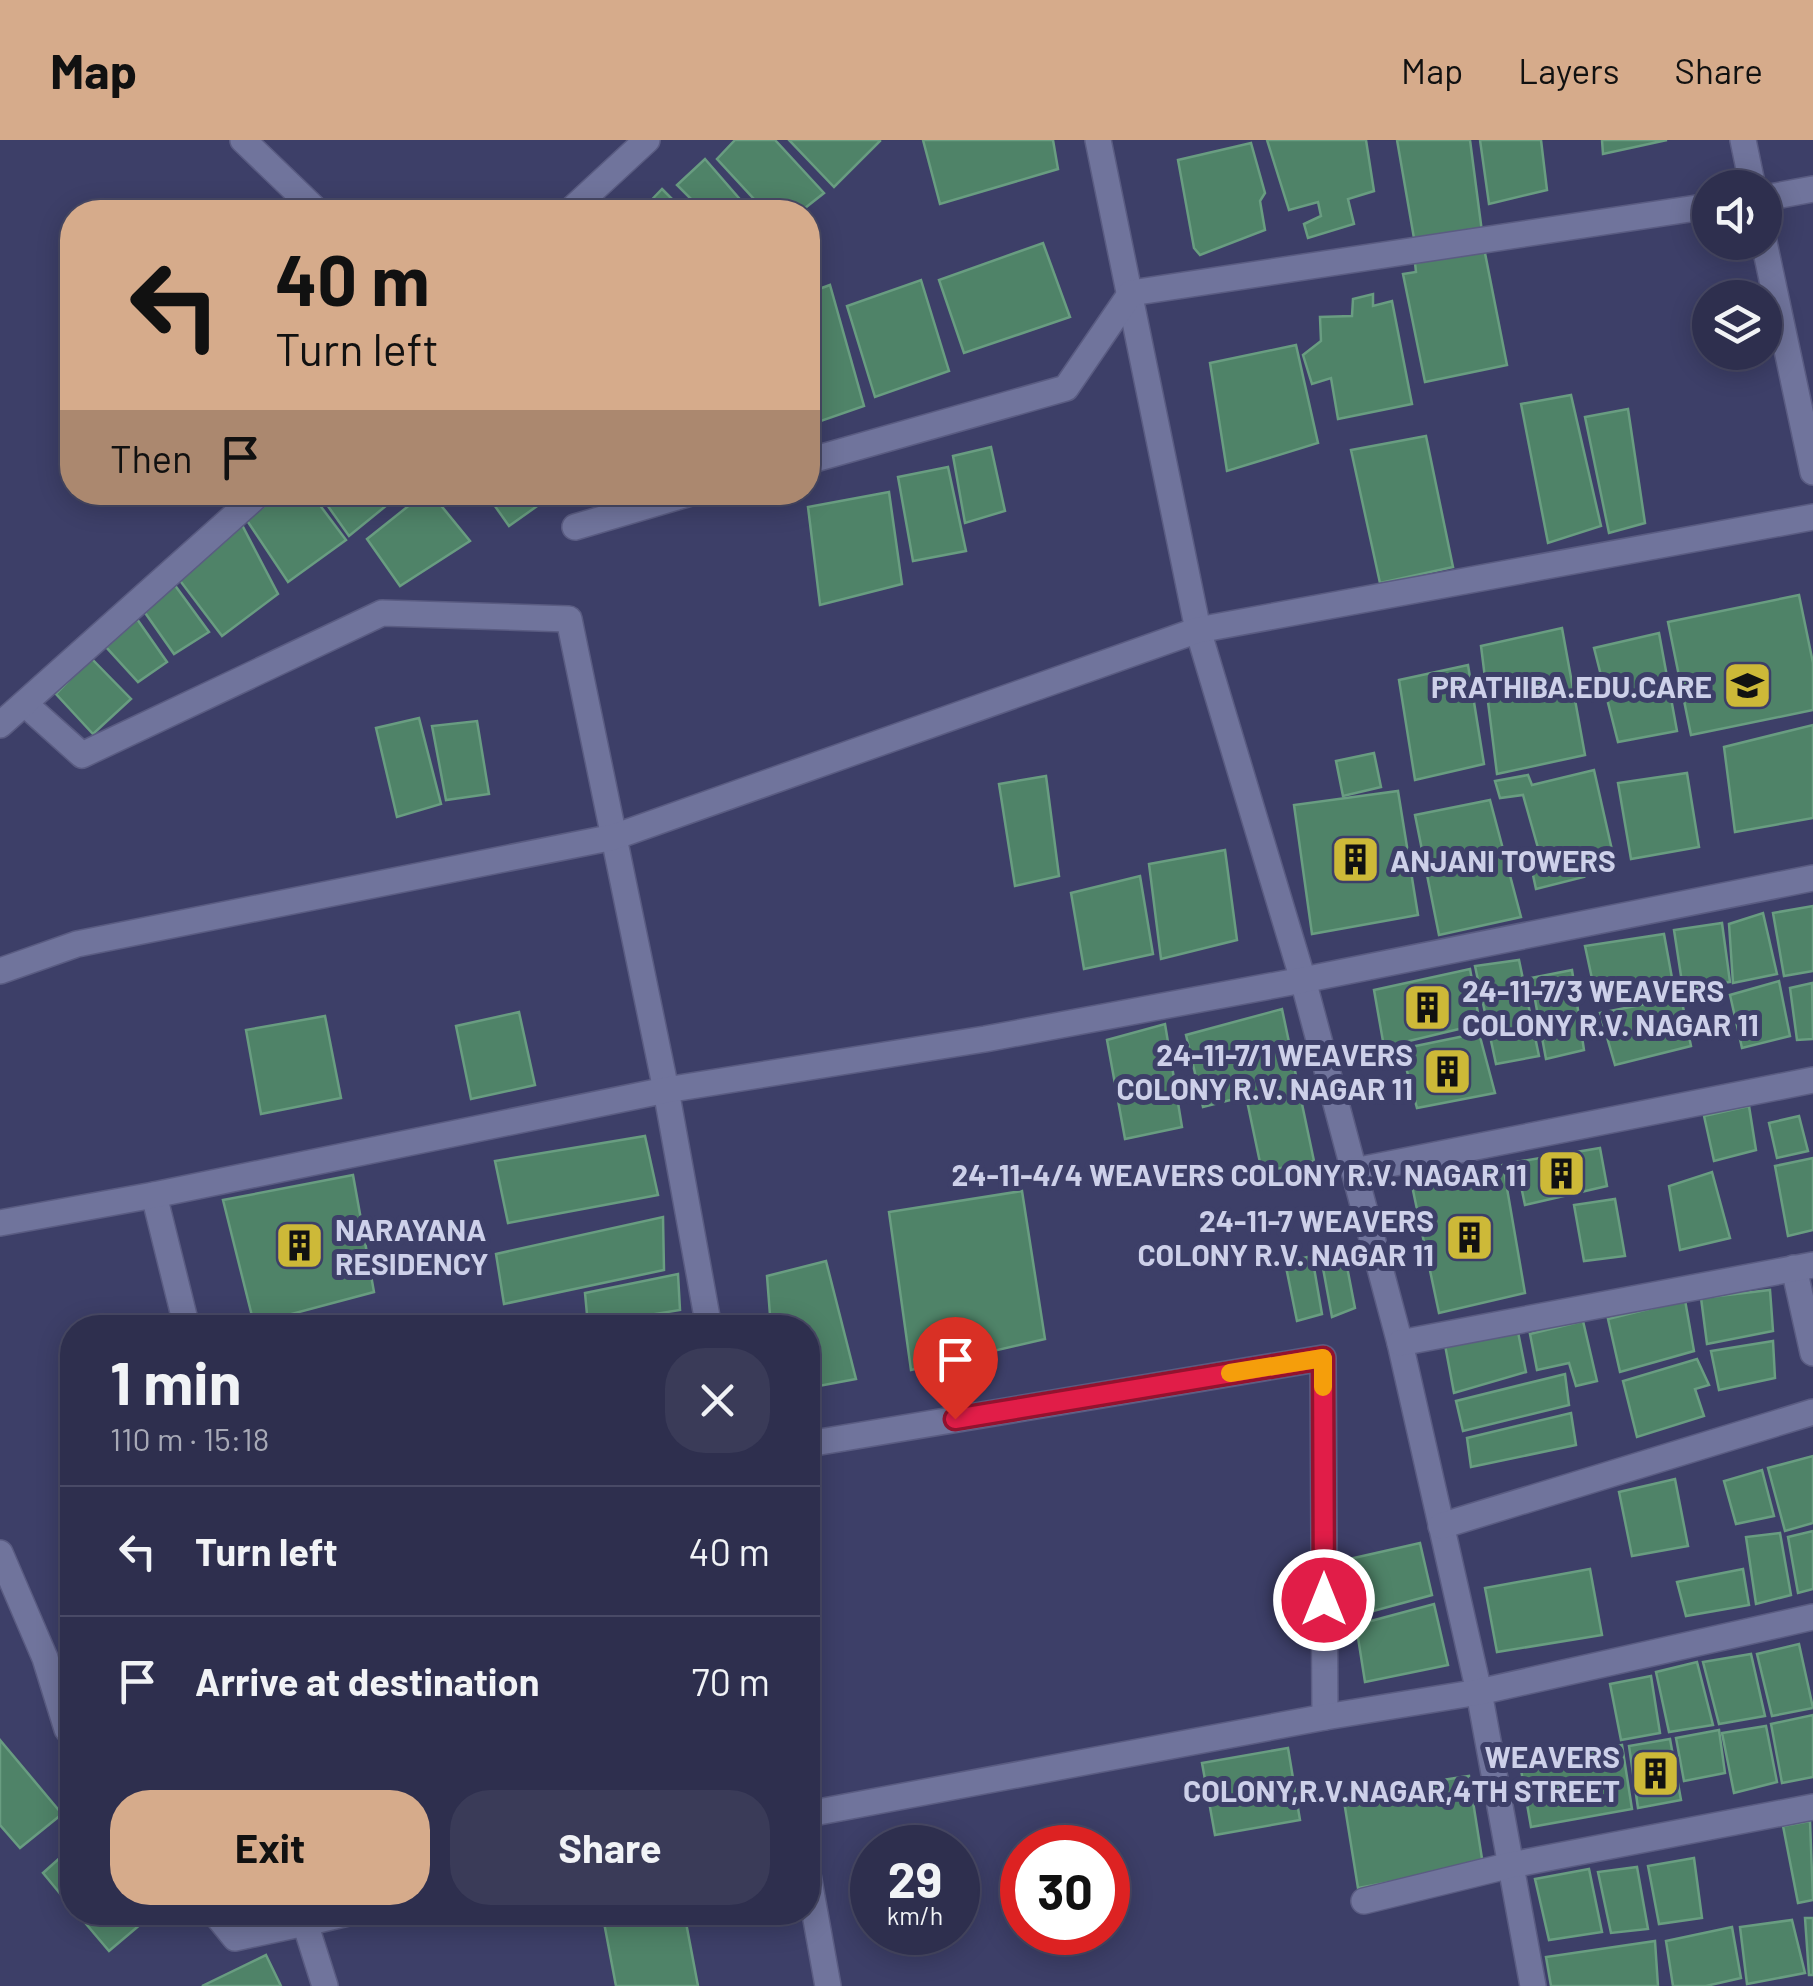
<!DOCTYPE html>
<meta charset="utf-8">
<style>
body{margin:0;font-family:Barlow,sans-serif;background:#3a3b58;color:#f1f3f6;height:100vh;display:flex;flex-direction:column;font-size:38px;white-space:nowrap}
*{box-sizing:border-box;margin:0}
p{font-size:32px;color:#a7a9b6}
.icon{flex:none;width:55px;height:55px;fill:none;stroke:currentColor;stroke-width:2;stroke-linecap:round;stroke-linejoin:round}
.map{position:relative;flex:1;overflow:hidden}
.details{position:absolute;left:60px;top:1175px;width:760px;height:610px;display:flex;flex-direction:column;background:#2e2f4e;border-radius:40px;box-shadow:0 5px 25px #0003,0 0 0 2px #494a66}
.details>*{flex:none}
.banner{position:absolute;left:60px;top:60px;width:760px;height:305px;border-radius:40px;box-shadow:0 5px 25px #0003,0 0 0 2px #494a66;background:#d6ab8b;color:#111;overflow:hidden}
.buttons{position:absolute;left:1692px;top:30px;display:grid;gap:20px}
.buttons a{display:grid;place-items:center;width:90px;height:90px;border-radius:50%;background:#2e2f4e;box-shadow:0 5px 25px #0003,0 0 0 2px #494a66;font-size:50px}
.speed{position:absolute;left:850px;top:1685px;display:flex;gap:20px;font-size:50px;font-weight:700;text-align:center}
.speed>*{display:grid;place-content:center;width:130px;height:130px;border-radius:50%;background:#2e2f4e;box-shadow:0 5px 25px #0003,0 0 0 2px #494a66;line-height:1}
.speed small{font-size:25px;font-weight:400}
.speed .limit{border:15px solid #d22;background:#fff;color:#111}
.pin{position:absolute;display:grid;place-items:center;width:85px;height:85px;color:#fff;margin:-102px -42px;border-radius:50% 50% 50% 0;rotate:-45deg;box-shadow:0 0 10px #0007}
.pin .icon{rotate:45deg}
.me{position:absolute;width:110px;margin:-55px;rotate:0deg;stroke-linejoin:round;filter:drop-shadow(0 0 8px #0008)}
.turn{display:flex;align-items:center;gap:35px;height:210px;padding:0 50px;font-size:45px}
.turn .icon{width:130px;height:130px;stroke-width:2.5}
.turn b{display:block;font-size:70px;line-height:85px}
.then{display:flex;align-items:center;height:95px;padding:0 50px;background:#0003;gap:20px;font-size:38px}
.round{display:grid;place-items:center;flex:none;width:105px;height:105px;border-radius:40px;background:#3a3b58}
.overview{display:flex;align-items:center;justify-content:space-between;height:170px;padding:0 50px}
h1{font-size:60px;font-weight:700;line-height:75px}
.cta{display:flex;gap:20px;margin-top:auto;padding:20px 50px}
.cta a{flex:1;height:115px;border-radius:40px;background:#d6ab8b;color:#111;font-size:40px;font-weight:700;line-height:115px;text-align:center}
.cta a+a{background:#3a3b58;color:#f1f3f6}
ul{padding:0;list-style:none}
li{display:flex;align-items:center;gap:30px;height:130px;padding:0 50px;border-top:2px solid #494a66}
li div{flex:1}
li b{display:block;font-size:38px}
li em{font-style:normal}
header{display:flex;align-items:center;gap:60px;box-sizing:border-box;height:140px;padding:0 50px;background:#d6ab8b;color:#111}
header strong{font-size:48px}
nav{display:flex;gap:55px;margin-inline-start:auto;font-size:35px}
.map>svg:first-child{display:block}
</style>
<header>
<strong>Map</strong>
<nav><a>Map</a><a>Layers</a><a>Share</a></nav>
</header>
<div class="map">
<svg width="1813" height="1846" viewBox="0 0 1813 1846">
<rect width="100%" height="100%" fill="#3d3f68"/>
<!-- building -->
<g fill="#4f8368" stroke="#699d81" stroke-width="2.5">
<path d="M 735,0 L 775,0 L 824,53 L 800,72 L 766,72 L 717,19 Z"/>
<path d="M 789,0 L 879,0 L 880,1 L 834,47 Z"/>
<path d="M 923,0 L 1053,0 L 1058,29 L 940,64 Z"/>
<path d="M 1267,0 L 1366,0 L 1374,51 L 1348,59 L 1354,84 L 1308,98 L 1304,84 L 1321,76 L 1318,62 L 1289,70 Z"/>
<path d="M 1397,0 L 1470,0 L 1482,92 L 1415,104 Z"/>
<path d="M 1480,0 L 1541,0 L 1547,50 L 1489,64 Z"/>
<path d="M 1602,0 L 1667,0 L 1603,14 Z"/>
<path d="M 1251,3 L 1265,53 L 1260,61 L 1265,90 L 1200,115 L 1194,108 L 1178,20 Z"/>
<path d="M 705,19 L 751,72 L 704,72 L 677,45 Z"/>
<path d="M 662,49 L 685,72 L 640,72 Z"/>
<path d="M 1043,103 L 1070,177 L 964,213 L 939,140 Z"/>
<path d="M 1484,108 L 1507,225 L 1425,242 L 1403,134 L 1416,132 L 1415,123 Z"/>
<path d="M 921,140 L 949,231 L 875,257 L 847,166 Z"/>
<path d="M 830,145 L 864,266 L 818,282 L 808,249 L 808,153 Z"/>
<path d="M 1373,154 L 1373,166 L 1392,161 L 1412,264 L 1338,279 L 1331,238 L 1312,244 L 1303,215 L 1321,201 L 1320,177 L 1352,176 L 1353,159 Z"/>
<path d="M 1296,205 L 1318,303 L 1227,331 L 1210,223 Z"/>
<path d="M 1571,255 L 1601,386 L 1548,403 L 1521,264 Z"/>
<path d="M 1628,269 L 1645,383 L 1609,393 L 1585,277 Z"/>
<path d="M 1426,296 L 1453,427 L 1380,443 L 1351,310 Z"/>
<path d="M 991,307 L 1005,371 L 965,383 L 953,316 Z"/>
<path d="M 948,327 L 966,411 L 913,421 L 898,337 Z"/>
<path d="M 285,352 L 310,352 L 346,400 L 288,442 L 246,379 Z"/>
<path d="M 318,352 L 403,352 L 349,396 Z"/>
<path d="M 426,352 L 430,352 L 470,401 L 400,446 L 367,399 Z"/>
<path d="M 485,352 L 557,352 L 509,386 Z"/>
<path d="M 889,352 L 902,444 L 820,465 L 808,367 Z"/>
<path d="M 240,381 L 278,454 L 222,496 L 178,438 Z"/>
<path d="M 174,444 L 209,492 L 174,514 L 141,467 Z"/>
<path d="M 1799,455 L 1813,523 L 1813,570 L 1691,595 L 1668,482 Z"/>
<path d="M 137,479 L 167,522 L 138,542 L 106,507 Z"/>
<path d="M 1562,488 L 1585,615 L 1497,634 L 1481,506 Z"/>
<path d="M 1659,493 L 1677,591 L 1618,602 L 1594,508 Z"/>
<path d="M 91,518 L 131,559 L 93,594 L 56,554 Z"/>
<path d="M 1468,525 L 1484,624 L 1415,640 L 1399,540 Z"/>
<path d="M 419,578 L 441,664 L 397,677 L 376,588 Z"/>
<path d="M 477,581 L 489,654 L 446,660 L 432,586 Z"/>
<path d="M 1813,585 L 1813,678 L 1735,692 L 1724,607 Z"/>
<path d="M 1374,613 L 1381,647 L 1343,656 L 1336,621 Z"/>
<path d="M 1594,630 L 1614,719 L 1579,724 L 1584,737 L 1536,749 L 1528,712 L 1538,708 L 1523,655 L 1500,658 L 1495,641 L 1528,635 L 1532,645 Z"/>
<path d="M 1687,633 L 1699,707 L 1631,719 L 1618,643 Z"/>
<path d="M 1046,636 L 1059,736 L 1015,746 L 999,644 Z"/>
<path d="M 1398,651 L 1418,775 L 1312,794 L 1294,665 Z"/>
<path d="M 1490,660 L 1521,777 L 1439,795 L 1415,675 Z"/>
<path d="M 1225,710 L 1237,800 L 1161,819 L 1149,724 Z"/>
<path d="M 1140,736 L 1153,814 L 1084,829 L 1071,753 Z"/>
<path d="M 1813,766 L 1813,831 L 1784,836 L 1773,773 Z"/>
<path d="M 1763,773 L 1777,834 L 1733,843 L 1729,784 Z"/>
<path d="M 1722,783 L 1730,842 L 1683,849 L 1674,790 Z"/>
<path d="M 1664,794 L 1674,849 L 1597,862 L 1585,806 Z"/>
<path d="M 1519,820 L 1539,916 L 1496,924 L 1475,826 Z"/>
<path d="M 1470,829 L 1480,884 L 1384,907 L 1374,850 Z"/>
<path d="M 1572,830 L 1584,910 L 1546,919 L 1531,838 Z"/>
<path d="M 1779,841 L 1790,896 L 1742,908 L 1730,855 Z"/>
<path d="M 1812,843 L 1813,899 L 1797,900 L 1790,848 Z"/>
<path d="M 1681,857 L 1691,906 L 1615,925 L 1600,873 Z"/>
<path d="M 1282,869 L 1314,1021 L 1262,1032 L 1246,956 L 1203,967 L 1186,895 Z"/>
<path d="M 519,872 L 535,945 L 471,959 L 456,886 Z"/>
<path d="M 325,876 L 341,958 L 261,974 L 246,890 Z"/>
<path d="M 1165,884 L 1182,987 L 1125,999 L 1107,900 Z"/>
<path d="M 1479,893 L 1495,953 L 1417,968 L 1401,909 Z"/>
<path d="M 1749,966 L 1756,1010 L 1714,1021 L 1704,976 Z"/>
<path d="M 1799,976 L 1808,1011 L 1777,1018 L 1769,983 Z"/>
<path d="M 645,996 L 658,1055 L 508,1083 L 495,1021 Z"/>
<path d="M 1600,1008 L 1607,1046 L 1525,1065 L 1516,1022 Z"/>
<path d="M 1813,1018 L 1813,1090 L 1788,1096 L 1775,1026 Z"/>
<path d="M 1503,1025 L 1525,1153 L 1439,1173 L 1411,1041 Z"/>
<path d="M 1712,1032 L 1730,1098 L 1680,1110 L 1669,1046 Z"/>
<path d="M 353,1035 L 374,1152 L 254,1184 L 223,1060 Z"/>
<path d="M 1022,1051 L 1045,1199 L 911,1230 L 889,1072 Z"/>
<path d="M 1615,1059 L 1625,1116 L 1584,1121 L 1574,1065 Z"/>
<path d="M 663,1077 L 664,1130 L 504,1164 L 496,1114 Z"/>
<path d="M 1343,1106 L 1355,1168 L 1332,1177 L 1320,1112 Z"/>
<path d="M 1312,1116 L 1322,1174 L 1297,1181 L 1285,1122 Z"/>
<path d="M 826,1121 L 856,1239 L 808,1248 L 808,1188 L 771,1188 L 767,1136 Z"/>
<path d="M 678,1134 L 680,1170 L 588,1185 L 585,1153 Z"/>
<path d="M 1770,1150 L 1773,1191 L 1707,1204 L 1701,1158 Z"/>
<path d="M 1685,1160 L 1694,1211 L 1620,1232 L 1608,1179 Z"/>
<path d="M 1583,1181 L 1597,1241 L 1576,1246 L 1569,1223 L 1537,1230 L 1530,1194 Z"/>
<path d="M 1517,1187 L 1526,1232 L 1454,1253 L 1445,1205 Z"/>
<path d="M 1773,1201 L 1775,1238 L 1719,1250 L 1711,1211 Z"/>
<path d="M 1697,1219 L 1709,1245 L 1695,1249 L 1704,1276 L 1637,1297 L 1623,1241 Z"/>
<path d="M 1565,1234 L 1569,1265 L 1463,1291 L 1456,1261 Z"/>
<path d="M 1571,1273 L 1576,1305 L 1471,1327 L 1467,1298 Z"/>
<path d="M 1813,1316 L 1813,1383 L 1785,1391 L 1768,1328 Z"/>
<path d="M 1762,1330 L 1774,1376 L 1736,1384 L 1724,1341 Z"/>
<path d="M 1675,1339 L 1688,1406 L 1632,1416 L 1619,1352 Z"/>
<path d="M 1813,1391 L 1813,1449 L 1798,1453 L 1788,1397 Z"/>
<path d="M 1780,1393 L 1791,1455 L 1756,1464 L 1746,1397 Z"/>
<path d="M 1420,1403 L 1432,1455 L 1355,1476 L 1345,1420 Z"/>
<path d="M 1590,1429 L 1602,1495 L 1497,1512 L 1485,1448 Z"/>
<path d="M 1743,1429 L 1749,1465 L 1686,1476 L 1677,1442 Z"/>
<path d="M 1434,1464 L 1448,1525 L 1365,1542 L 1356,1485 Z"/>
<path d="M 1799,1504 L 1813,1568 L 1772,1576 L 1757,1514 Z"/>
<path d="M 1751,1514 L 1765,1576 L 1719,1584 L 1703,1522 Z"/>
<path d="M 1697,1522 L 1713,1585 L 1669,1592 L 1656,1532 Z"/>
<path d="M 1651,1536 L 1660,1593 L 1621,1600 L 1610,1544 Z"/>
<path d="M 1813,1575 L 1813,1637 L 1782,1643 L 1771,1584 Z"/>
<path d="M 1766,1586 L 1777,1642 L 1734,1653 L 1722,1593 Z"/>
<path d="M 1719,1590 L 1725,1633 L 1684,1641 L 1676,1598 Z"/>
<path d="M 1670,1599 L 1681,1660 L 1638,1668 L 1629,1606 Z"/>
<path d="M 0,1600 L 62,1674 L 20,1708 L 0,1685 Z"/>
<path d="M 1622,1605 L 1632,1669 L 1531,1687 L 1520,1624 Z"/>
<path d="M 1288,1608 L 1300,1680 L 1215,1695 L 1202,1623 Z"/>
<path d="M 1469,1636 L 1483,1725 L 1358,1748 L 1343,1655 Z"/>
<path d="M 1810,1681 L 1813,1760 L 1798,1763 L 1783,1686 Z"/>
<path d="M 72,1707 L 72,1768 L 43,1733 Z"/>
<path d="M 1694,1718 L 1702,1778 L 1659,1784 L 1648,1726 Z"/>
<path d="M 1637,1727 L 1648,1789 L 1611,1793 L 1598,1732 Z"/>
<path d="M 1589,1729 L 1602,1792 L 1549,1800 L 1535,1739 Z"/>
<path d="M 76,1772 L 144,1772 L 148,1778 L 109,1811 Z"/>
<path d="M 602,1772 L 684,1772 L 698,1846 L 616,1846 Z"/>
<path d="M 1805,1778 L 1813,1778 L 1813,1835 L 1809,1835 Z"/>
<path d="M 1792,1780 L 1805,1833 L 1747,1844 L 1740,1787 Z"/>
<path d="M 1732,1787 L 1741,1838 L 1706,1846 L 1673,1846 L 1666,1801 Z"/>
<path d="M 1655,1801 L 1658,1846 L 1551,1846 L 1546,1817 Z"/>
<path d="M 266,1815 L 281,1846 L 202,1846 Z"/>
</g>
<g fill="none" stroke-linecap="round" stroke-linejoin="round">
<defs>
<g id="minor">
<path d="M 243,0 L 318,72"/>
<path d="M 1098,0 L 1198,490 L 1303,840 L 1400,1203 L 1479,1552 L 1533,1846"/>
<path d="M 1743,0 L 1753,48"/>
<path d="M 1765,58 L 1813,49"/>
<path d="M 569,72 L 647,0"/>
<path d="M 1764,102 L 1813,332"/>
<path d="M 808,321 L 1066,248 L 1131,153 L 1710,66"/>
<path d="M 575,387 L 694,352"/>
<path d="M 25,564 L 82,615 L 382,473 L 569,479 L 666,950 L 709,1188"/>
<path d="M 0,585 L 261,352"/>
<path d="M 0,831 L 77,804 L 614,697 L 1198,490 L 1813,377"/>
<path d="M 1354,1031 L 1813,940"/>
<path d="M 154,1055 L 187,1188"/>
<path d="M 0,1083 L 154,1055 L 666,950 L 985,899 L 1303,840 L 1813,738"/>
<path d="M 1794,1128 L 1813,1213"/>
<path d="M 1400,1203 L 1813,1125"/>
<path d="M 808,1304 L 1323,1218 L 1325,1577"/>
<path d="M 1441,1386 L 1813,1272"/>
<path d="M 0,1413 L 45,1518 L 67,1589 L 72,1595"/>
<path d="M 808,1674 L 1325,1577 L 1479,1552 L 1813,1477"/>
<path d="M 808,1735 L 828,1846"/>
<path d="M 1364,1761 L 1511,1725 L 1813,1667"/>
<path d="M 214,1772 L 235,1798 L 305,1783"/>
<path d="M 325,1846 L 305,1783 L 352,1772"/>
</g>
</defs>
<!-- minor casing -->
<use href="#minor" stroke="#5a5c82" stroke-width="28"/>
<!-- minor -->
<use href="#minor" stroke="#70749c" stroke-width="25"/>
</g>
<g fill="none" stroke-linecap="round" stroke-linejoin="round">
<defs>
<path id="route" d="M 955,1279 L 1323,1218 L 1324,1460"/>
</defs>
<!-- route casing -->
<use href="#route" stroke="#92132f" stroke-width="25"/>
<!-- route -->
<use href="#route" stroke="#e11d48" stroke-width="18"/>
<!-- slow -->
<path stroke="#f59e0b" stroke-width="18" d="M 1230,1233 L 1323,1218 L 1323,1247"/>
</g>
<!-- icons -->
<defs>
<symbol id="school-square" viewBox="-11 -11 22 22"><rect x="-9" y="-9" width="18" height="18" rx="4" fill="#cdb938" stroke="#3d3f68"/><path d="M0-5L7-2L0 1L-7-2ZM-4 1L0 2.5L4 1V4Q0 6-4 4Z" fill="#111"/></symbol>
<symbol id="building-square" viewBox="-11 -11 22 22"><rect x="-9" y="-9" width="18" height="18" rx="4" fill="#cdb938" stroke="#3d3f68"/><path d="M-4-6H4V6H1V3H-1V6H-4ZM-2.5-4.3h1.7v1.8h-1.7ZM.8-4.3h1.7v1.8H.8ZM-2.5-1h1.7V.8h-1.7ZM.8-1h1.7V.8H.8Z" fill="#111"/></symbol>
</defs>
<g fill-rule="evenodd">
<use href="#school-square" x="1720" y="518" width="55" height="55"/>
<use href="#building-square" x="1328" y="692" width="55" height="55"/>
<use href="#building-square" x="1400" y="840" width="55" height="55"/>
<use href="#building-square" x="1420" y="904" width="55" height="55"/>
<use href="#building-square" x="1534" y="1006" width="55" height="55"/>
<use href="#building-square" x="1442" y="1070" width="55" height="55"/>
<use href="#building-square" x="272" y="1078" width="55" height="55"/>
<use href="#building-square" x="1628" y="1606" width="55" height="55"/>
</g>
<g text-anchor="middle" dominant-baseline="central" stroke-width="10" stroke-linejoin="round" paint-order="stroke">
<!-- poi labels -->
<g font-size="30" font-weight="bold" fill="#cdd0e9" stroke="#3d3f68" text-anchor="end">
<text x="1712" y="546">PRATHIBA.EDU.CARE</text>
<text x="1390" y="720" text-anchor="start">ANJANI TOWERS</text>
<text x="1462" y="850" text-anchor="start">24-11-7/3 WEAVERS<tspan x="1462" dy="34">COLONY R.V. NAGAR 11</tspan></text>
<text x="1413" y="914">24-11-7/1 WEAVERS<tspan x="1413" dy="34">COLONY R.V. NAGAR 11</tspan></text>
<text x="1527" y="1034">24-11-4/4 WEAVERS COLONY R.V. NAGAR 11</text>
<text x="1434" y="1080">24-11-7 WEAVERS<tspan x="1434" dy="34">COLONY R.V. NAGAR 11</tspan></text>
<text x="335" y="1089" text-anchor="start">NARAYANA<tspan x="335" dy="34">RESIDENCY</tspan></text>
<text x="1620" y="1616">WEAVERS<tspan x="1620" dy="34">COLONY,R.V.NAGAR,4TH STREET</tspan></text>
</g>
</g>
</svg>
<div class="buttons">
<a><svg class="icon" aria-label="sound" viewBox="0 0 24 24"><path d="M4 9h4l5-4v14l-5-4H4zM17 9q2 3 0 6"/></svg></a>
<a><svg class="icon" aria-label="layers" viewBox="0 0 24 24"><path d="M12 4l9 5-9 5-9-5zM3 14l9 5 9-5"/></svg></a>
</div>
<div class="speed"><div>29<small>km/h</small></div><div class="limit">30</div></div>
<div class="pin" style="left:955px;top:1279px;background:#d93025"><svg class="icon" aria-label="arrive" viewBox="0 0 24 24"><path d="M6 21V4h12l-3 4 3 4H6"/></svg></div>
<svg class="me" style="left:1324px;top:1460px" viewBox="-20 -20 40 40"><circle r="17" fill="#e11d48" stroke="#fff" stroke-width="3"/><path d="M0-11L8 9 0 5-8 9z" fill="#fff"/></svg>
<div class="banner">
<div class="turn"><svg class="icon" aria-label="left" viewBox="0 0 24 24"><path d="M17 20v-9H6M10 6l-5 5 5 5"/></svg><div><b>40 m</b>Turn left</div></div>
<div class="then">Then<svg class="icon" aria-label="arrive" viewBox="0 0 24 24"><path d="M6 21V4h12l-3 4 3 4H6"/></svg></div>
</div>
<section class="details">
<div class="overview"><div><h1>1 min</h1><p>110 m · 15:18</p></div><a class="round"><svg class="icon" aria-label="close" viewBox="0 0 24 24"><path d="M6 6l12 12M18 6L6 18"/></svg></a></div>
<ul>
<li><svg class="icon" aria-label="left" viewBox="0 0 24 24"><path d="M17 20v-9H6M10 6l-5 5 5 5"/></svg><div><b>Turn left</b></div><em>40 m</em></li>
<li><svg class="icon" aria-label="arrive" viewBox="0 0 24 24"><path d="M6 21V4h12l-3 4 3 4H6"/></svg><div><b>Arrive at destination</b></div><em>70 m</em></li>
</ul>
<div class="cta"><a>Exit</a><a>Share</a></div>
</section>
</div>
